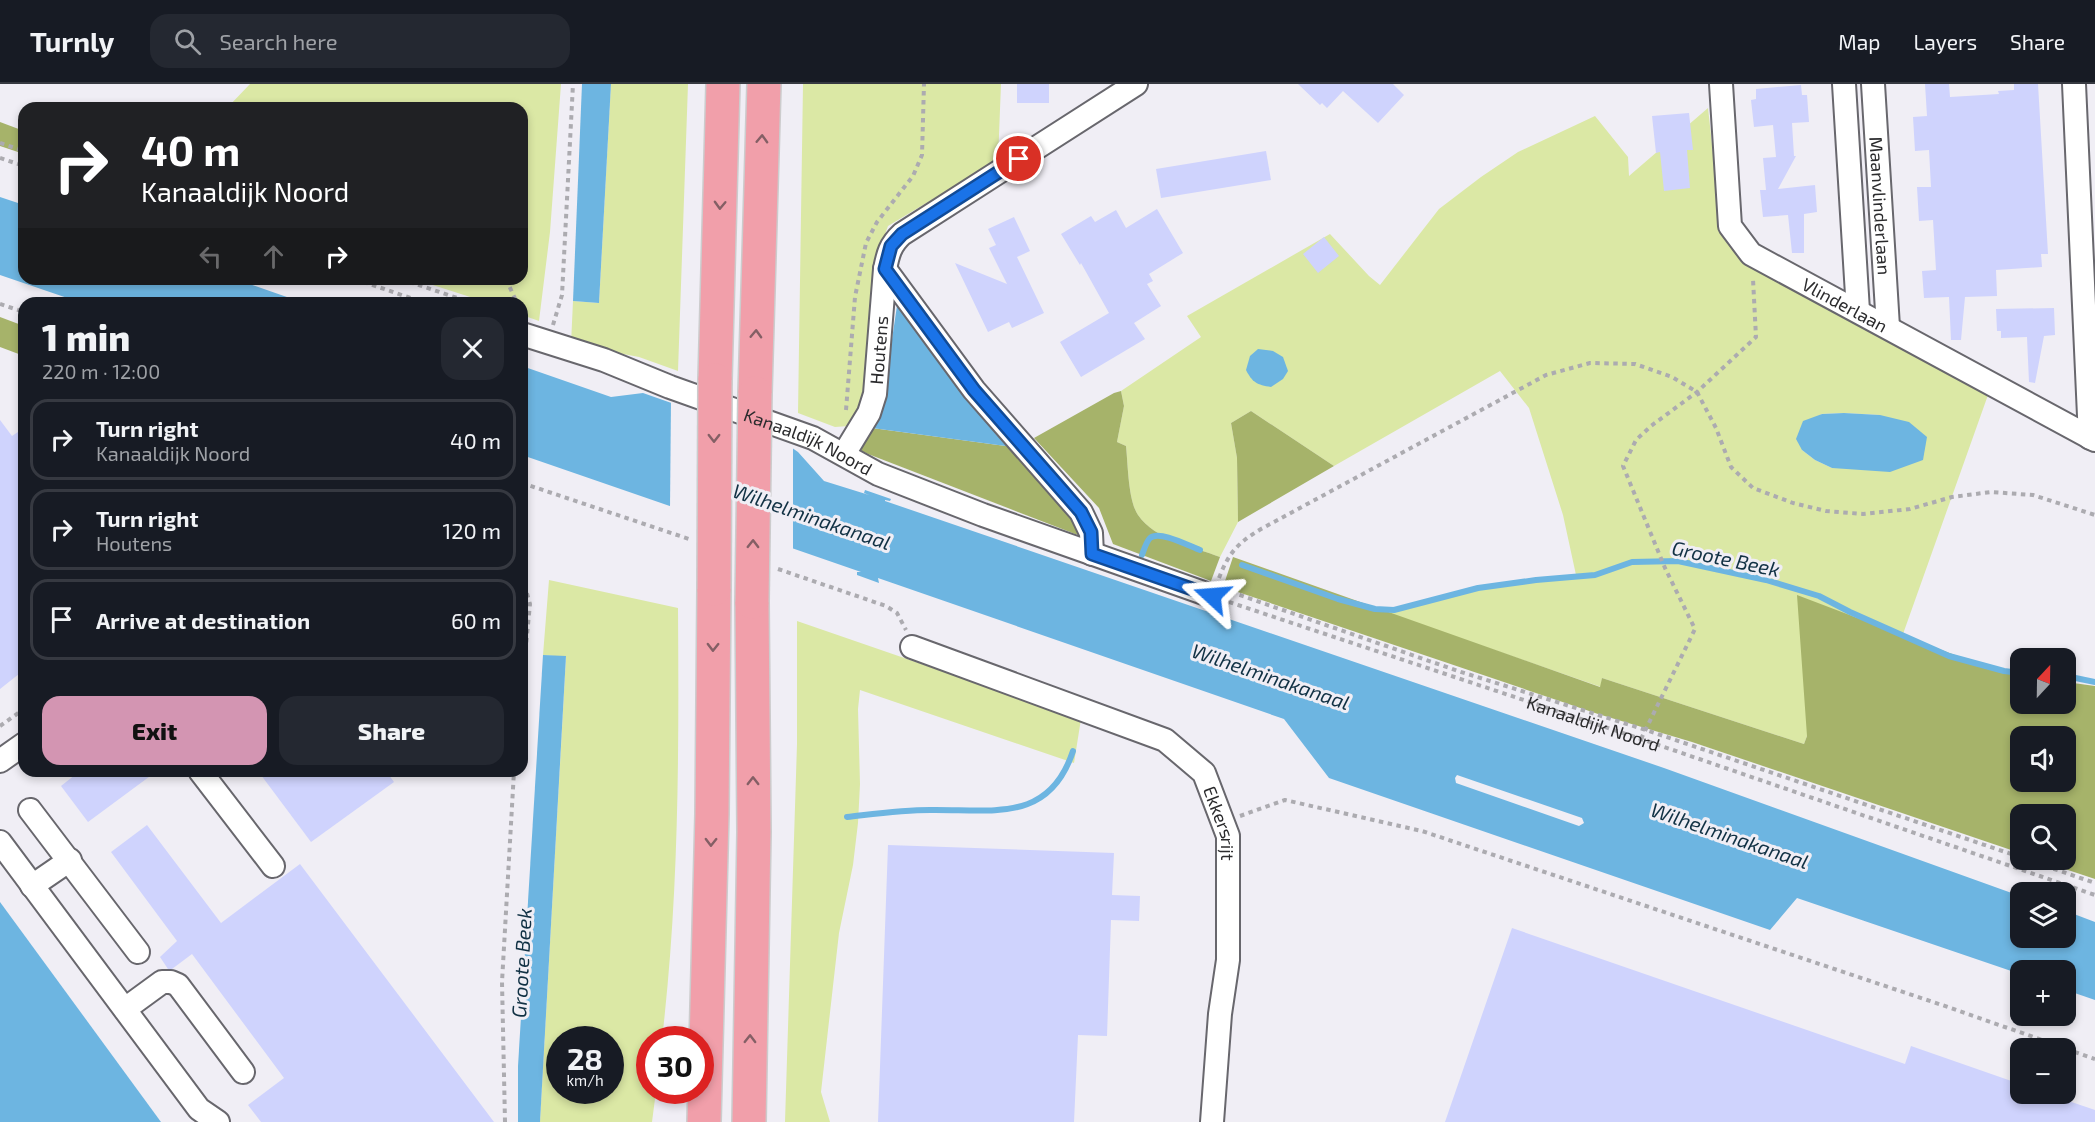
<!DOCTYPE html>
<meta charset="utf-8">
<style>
body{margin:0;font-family:"Exo 2",sans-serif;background:#242831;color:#f1f3f6;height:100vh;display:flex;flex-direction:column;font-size:22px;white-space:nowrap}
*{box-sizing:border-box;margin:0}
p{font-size:20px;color:#9ea1a6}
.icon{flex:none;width:33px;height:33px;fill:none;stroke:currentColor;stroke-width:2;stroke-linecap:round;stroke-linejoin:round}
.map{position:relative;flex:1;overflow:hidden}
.sheet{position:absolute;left:18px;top:213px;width:510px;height:480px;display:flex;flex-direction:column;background:#171b24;border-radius:18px;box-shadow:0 3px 9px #0003}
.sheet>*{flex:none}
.top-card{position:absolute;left:18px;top:18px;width:510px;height:183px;border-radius:18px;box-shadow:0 3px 9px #0003;background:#202124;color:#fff;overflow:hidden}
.needle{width:39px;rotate:22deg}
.fabs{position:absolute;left:2010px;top:564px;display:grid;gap:12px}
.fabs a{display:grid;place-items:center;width:66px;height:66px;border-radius:12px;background:#171b24;box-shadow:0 3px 9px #0003;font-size:30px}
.speed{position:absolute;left:546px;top:942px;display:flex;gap:12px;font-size:30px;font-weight:700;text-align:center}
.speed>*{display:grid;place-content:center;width:78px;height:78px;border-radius:50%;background:#171b24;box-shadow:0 3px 9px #0003;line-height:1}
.speed small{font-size:15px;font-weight:400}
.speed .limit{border:9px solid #d22;background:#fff;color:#111}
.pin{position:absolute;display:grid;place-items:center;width:51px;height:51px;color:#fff;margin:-26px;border:3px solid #fff;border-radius:50%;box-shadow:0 2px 6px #0007}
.me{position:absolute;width:66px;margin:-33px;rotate:289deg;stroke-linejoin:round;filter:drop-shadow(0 0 4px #0008)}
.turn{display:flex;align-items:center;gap:21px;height:126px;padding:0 24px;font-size:27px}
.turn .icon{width:78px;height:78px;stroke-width:2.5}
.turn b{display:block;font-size:42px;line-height:51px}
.lanes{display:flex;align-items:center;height:57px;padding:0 24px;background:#0003;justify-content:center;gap:30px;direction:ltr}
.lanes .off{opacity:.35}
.round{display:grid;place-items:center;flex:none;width:63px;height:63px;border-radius:18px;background:#242831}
.overview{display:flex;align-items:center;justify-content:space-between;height:102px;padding:0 24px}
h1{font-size:36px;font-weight:800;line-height:45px}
.cta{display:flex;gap:12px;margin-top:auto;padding:12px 24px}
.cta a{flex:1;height:69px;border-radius:18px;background:#d395b2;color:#111;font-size:24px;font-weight:800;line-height:69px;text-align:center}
.cta a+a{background:#242831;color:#f1f3f6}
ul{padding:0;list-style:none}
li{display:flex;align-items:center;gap:18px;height:81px;margin:0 12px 9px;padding:0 12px;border:3px solid #363941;border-radius:18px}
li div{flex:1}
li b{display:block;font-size:22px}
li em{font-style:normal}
header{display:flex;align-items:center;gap:36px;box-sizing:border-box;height:84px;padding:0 30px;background:#171b24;border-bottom:2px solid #363941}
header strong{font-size:28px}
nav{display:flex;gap:33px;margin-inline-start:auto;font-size:21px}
.search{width:420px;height:54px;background:#242831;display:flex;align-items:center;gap:15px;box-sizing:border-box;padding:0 21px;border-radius:18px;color:#9ea1a6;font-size:22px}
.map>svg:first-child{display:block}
</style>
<header>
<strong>Turnly</strong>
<div class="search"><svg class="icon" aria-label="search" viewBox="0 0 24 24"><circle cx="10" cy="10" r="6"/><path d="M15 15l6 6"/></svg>Search here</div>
<nav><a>Map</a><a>Layers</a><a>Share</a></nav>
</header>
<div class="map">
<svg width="2095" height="1038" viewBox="0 0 2095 1038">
<rect width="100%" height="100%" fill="#f0eef5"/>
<!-- green -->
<g fill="#dbe8a5" fill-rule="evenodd">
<path d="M 250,0 L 561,0 L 550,148 L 539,237 L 522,231 L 522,219 L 489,219 L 414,195 L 522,195 L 522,24 L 227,24 Z"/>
<path d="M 611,0 L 688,0 L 678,287 L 639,273 L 571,260 L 573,217 L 599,219 Z"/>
<path d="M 803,0 L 1001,0 L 998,76 L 888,142 L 883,156 L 873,212 L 868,311 L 849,342 L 835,343 L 798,329 Z"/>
<path d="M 1708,24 L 1722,151 L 1740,174 L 1988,311 L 1903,550 L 1852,530 L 1804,660 L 1602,594 L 1601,603 L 1387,529 L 1440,512 L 1514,498 L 1576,491 L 1563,431 L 1529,324 L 1500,287 L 1334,382 L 1251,327 L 1231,339 L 1237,374 L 1238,438 L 1220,473 C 1194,463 1155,456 1138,431 C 1128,416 1128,380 1126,362 L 1117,358 L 1124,322 L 1121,307 L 1201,253 L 1187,232 L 1330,150 L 1369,192 L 1380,201 L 1439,125 L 1481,93 L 1518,68 L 1595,32 L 1628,73 L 1629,92 ZM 1844,329 L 1880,331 L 1832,384 L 1815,376 L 1802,366 L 1821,330 Z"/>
<path d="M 549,496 L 678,524 C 679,668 679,812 662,955 L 650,956 L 650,1006 L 656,1007 L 652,1038 L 540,1038 L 566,573 L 543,571 ZM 560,956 L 610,956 L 610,1006 L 560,1006 Z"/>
<path d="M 797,537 L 1081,635 L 1074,679 L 860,606 L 858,625 L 860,700 L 858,739 L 853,781 L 839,849 L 821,1008 L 830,1038 L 785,1038 L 797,660 Z"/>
</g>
<!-- forest -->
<g fill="#a6b36a" fill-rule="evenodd">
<path d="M 0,38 L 24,47 L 24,70 L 0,62 Z"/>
<path d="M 0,233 L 24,242 L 24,272 L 0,263 Z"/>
<path d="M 1121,307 L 1124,322 L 1117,358 L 1126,362 C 1128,380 1128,416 1138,431 C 1155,456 1194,463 1220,473 L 1211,497 L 1113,460 L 1099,424 L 1034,354 L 1114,309 Z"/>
<path d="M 1251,327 L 1334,382 L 1238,438 L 1237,374 L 1231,339 Z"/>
<path d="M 872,344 L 1013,363 L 1055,405 L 1083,453 L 868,370 L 862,367 L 862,363 Z"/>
<path d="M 1233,473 L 1600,603 L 1602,594 L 1804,660 L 1807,652 L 1797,511 L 1989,584 L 2020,592 L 2020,620 L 2066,620 L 2066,598 L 2095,602 L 2095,795 L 2038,776 L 2066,776 L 2066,730 L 2020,730 L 2020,769 L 1692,658 L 1598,630 L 1223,503 ZM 2020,652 L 2066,652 L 2066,698 L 2020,698 Z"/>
</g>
<!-- water -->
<g fill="#6db5e1" fill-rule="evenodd">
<path d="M 582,0 L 611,0 L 599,219 L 573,217 Z"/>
<path d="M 0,113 L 24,121 L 24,195 L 235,195 L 304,219 L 82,219 L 0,191 Z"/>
<path d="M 898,215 L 920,241 L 968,318 L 1013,363 L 872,344 L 887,289 Z"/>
<path d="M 1258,265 L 1273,267 L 1283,273 L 1288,287 L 1283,295 L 1271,303 C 1257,301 1252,298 1246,286 L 1250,272 Z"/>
<path d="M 522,282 L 611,313 L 643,309 L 785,359 L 798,368 L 824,397 L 869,411 L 864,409 L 865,406 L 891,415 L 890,417 L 885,416 L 885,417 L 1664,684 L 2020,812 L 2020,854 L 2066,854 L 2066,827 L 2095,838 L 2095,916 L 2066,906 L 2066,886 L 2020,886 L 2020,890 L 1797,814 L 1770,846 L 1329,694 L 1284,635 L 878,494 L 879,499 L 857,491 L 857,488 L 861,488 L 522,371 ZM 1457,691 L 1582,734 L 1584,739 L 1579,742 L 1456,699 L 1455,694 Z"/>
<path d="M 1844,329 L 1880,331 L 1909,338 L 1927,353 L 1923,376 L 1890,388 L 1832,384 L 1815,376 L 1802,366 L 1796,355 L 1803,337 L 1822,330 Z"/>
<path d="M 543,571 L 566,572 L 540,1038 L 518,1038 L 518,982 Z"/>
<path d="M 0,818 L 161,1038 L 0,1038 Z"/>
</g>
<!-- pier -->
<path fill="#f0eef5" d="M 671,315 L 786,356 L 793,361 L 793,467 L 670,424 Z"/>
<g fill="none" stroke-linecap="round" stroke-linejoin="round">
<!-- stream -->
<g stroke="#6db5e1" stroke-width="6">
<path d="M 1142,471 C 1144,466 1146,458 1150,454 C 1160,446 1189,462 1200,466"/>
<path d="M 1242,481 L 1338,515 L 1375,525 L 1394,526 L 1478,504 L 1536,496 L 1595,491 L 1632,478 L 1678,477 L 1766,496 L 1819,512 L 1850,528 L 1949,572 L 2004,587 L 2020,589"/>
<path d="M 2066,592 L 2095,598"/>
<path d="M 847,733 C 874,730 902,726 930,726 C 992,725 1049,740 1073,667"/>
</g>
</g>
<!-- building -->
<g fill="#cfd3fd">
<rect x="1017" y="0" width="32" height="19"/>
<path d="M 1298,0 L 1393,0 L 1404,11 L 1378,39 L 1343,7 L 1327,24 L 1322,19 L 1320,21 Z"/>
<path d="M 1925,0 L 1949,0 L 1950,13 L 1999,10 L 1998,7 L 2014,6 L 2014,0 L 2038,0 L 2048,170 L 2041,170 L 2042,183 L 1996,186 L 1997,212 L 1965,213 L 1961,256 L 1951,256 L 1949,213 L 1924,214 L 1922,187 L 1936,186 L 1933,136 L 1919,137 L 1917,103 L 1931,103 L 1929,66 L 1915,67 L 1913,33 L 1927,32 Z"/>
<path d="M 1801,1 L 1802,11 L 1807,11 L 1809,38 L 1792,39 L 1794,72 L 1796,72 L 1778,105 L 1815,101 L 1817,128 L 1804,130 L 1804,169 L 1792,169 L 1788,131 L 1763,133 L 1760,106 L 1766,106 L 1763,74 L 1776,73 L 1773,41 L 1754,43 L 1751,16 L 1756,15 L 1756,5 Z"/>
<path d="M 1689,29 L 1693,66 L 1687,66 L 1690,104 L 1664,107 L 1660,68 L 1656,69 L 1652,32 Z"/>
<path d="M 1266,67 L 1271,96 L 1161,114 L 1156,85 Z"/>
<path d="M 1157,125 L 1183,169 L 1149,190 L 1153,197 L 1147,200 L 1161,222 L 1134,239 L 1145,255 L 1081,293 L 1060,258 L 1109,229 L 1081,179 L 1080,181 L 1061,150 L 1091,132 L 1095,138 L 1116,126 L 1126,144 Z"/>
<path d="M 1014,133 L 1030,167 L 1017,173 L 1044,229 L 1012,244 L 1009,238 L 988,248 L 955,179 L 1007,200 L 989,164 L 996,161 L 988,145 Z"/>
<path d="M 1324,153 L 1339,172 L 1318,189 L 1303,170 Z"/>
<path d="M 2054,224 L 2055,251 L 2044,252 L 2035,299 L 2029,298 L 2027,253 L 2001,254 L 2001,247 L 1997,247 L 1996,225 Z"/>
<path d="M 0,336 L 12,352 L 24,344 L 24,586 L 0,605 Z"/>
<path d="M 80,687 L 157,687 L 88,738 L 61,702 Z"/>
<path d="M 258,687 L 386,687 L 394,698 L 311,758 Z"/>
<path d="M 147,741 L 221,839 L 300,780 L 494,1038 L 261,1038 L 248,1021 L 284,994 L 192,870 L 172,885 L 168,885 L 160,873 L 177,857 L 111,768 Z"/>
<path d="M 888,761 L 1114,769 L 1112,811 L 1140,812 L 1139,837 L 1111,836 L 1107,952 L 1078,951 L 1074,1038 L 878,1038 Z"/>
<path d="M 1512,844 L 1905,980 L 1911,962 L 2020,1000 L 2020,1010 L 2048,1010 L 2095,1026 L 2095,1038 L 1445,1038 Z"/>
</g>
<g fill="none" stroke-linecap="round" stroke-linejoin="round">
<defs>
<g id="minor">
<path id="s2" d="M 1721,0 L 1730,142 L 1751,170 L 2095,356"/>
<path d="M 1844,0 L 1858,227"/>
<path id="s3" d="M 1873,0 L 1888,243"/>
<path d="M 2074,0 L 2090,354"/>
<path d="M 885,185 L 974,306 L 1081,428 L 1091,449 L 1092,470"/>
<path id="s4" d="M 522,250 L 604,276 L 670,303 L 813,354 L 878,390 L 983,431 L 1212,512"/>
<path id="s5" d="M 844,370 L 869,329 L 875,310 L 885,185 C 888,170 890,161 902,150 L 1136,0"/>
<path id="s6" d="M 912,563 L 1165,656 L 1204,689 L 1228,752 L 1228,876 L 1220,930 L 1212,1038"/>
<path d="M 0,677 L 24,660"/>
<path d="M 200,687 L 273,782"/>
<path d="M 30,726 L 138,868"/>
<path d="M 0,758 L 199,1025 L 218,1038"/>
<path d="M 32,802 L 70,776"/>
<path d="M 125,925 L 162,898 L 171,898 L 178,901 L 243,988"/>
</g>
<g id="highway">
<path d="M 715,296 L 723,0"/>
<path d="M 755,309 L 764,0"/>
<path d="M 704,1038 L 712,730 L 714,505"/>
<path d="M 749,1038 L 754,748 L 752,518"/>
</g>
</defs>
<!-- minor casing -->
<use href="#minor" stroke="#68676d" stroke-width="26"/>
<!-- highway casing -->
<use href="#highway" stroke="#cccccd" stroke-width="36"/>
<!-- path -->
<g stroke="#acabb0" stroke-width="4" stroke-dasharray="4.5 4.5" stroke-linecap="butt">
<path d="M 0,59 L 24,67"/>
<path d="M 0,74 L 24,82"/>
<path d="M 355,195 L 425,219"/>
<path d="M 401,195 L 472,219"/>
<path d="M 506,195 L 517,219"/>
<path d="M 0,220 L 24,228"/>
<path d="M 553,241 L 562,211 L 573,0"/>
<path d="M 846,326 L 855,213 L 866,159 L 877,138 L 913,92 L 922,71 L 924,0"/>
<path d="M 522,399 L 689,455"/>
<path d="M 778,485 L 886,522 L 897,529 L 906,546"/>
<path d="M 522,492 L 530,520 L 522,602"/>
<path d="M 1219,494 C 1229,468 1238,459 1261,445 L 1546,291 L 1590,279 L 1635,280 L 1672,293 L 1697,308 L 1716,344 L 1731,383 L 1753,404 L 1793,419 L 1826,427 L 1863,430 L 1910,425 L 1952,413 L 1991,408 L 2033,411 L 2095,431"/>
<path d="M 1231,508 L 1458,587 L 1646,646 L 2020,773"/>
<path id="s1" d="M 1229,518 L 1641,655 L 2095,811"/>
<path d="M 0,642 L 24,625"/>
<path d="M 1641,655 L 1695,545 L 1665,484 L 1623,382 L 1636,356 L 1651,342 L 1697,308 L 1756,253 L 1753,195"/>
<path d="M 1240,732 L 1285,716 L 1422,747 L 1942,921 L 2065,964"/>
<path d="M 2028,776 L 2095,799"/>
<path d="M 2066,965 L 2095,975"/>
<path d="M 505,1038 L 502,898 L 514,687"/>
</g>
<!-- minor -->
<use href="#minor" stroke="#fff" stroke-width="22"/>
<!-- highway -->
<use href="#highway" stroke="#f19faa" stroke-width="33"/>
<defs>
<g id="highway-bridge">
<path d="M 714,505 L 715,296"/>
<path d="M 752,518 L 755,309"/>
</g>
</defs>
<!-- highway-bridge casing -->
<use href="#highway-bridge" stroke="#cccccd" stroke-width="36" stroke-linecap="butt"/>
<!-- highway-bridge -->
<use href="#highway-bridge" stroke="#f19faa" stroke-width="33"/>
</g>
<!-- one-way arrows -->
<defs><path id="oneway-chevron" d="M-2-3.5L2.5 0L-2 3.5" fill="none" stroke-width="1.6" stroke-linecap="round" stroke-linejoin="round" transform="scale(1.5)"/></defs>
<g stroke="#845f65">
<use href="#oneway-chevron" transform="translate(762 55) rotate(-88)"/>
<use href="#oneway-chevron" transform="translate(720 121) rotate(92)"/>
<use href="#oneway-chevron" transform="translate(756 250) rotate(-88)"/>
<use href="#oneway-chevron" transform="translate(714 354) rotate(90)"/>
<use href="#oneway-chevron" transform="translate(753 460) rotate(-89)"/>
<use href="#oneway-chevron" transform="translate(713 563) rotate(91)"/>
<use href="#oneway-chevron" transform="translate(753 697) rotate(-90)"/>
<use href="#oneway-chevron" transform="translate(711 758) rotate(91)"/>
<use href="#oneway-chevron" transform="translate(750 955) rotate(-89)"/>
</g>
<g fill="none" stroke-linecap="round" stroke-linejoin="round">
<defs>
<path id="route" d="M 1019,75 L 902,150 L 891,162 L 885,185 L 974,306 L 1081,428 L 1091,448 L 1092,470 L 1212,512"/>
</defs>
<!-- route casing -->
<use href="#route" stroke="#114b97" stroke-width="15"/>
<!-- route -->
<use href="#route" stroke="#1a73e8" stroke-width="10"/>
</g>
<g text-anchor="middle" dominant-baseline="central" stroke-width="6" stroke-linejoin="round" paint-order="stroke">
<!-- street labels -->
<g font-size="18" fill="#2b2b2d" stroke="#f0eef5">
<text stroke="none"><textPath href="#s3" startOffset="122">Maanvlinderlaan</textPath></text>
<text stroke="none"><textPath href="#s2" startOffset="284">Vlinderlaan</textPath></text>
<text stroke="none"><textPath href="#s5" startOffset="112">Houtens</textPath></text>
<text stroke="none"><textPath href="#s4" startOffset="306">Kanaaldijk Noord</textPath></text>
<text stroke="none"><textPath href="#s1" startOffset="384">Kanaaldijk Noord</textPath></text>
<text stroke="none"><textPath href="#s6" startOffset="374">Ekkersrijt</textPath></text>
</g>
<!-- water labels -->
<g font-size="20" font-style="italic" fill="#113144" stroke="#f0eef5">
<text transform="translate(812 432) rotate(19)">Wilhelminakanaal</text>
<text transform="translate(1726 474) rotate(12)">Groote Beek</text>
<text transform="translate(1271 592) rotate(19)">Wilhelminakanaal</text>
<text transform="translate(1730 751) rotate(19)">Wilhelminakanaal</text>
<text transform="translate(521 879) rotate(-87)">Groote Beek</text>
</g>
</g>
</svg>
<div class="fabs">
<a><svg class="needle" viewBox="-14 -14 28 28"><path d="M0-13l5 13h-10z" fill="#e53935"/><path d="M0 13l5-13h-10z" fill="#9ea1a6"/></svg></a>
<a><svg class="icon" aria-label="sound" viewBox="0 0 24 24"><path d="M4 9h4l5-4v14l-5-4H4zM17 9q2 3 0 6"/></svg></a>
<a><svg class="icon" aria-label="search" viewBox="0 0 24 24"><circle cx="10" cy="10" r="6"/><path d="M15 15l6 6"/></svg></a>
<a><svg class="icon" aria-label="layers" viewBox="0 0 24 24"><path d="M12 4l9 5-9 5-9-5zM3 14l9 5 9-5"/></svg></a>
<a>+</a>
<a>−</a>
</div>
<div class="speed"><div>28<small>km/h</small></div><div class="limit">30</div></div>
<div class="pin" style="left:1019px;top:75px;background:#d93025"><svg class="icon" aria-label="arrive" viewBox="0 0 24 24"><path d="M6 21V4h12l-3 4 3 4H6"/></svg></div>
<svg class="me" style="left:1212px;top:512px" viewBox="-20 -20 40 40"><path d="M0-17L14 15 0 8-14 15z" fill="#1a73e8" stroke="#fff" stroke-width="4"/></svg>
<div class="top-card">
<div class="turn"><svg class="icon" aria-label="right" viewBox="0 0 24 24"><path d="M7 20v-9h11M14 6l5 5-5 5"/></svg><div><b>40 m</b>Kanaaldijk Noord</div></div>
<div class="lanes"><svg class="icon off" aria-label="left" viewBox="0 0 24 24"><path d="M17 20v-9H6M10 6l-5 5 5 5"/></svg><svg class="icon off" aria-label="ahead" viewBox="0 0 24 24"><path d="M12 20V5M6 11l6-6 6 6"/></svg><svg class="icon" aria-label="right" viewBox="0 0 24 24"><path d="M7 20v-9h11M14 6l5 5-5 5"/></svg></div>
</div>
<section class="sheet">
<div class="overview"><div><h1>1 min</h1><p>220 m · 12:00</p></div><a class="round"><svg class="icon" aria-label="close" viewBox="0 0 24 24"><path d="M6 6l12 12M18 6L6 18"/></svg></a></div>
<ul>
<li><svg class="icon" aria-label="right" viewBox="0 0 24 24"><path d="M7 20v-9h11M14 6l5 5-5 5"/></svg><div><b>Turn right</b><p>Kanaaldijk Noord</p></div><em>40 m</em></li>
<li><svg class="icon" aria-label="right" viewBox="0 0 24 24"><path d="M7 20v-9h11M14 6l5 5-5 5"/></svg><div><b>Turn right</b><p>Houtens</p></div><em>120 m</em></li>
<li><svg class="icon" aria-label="arrive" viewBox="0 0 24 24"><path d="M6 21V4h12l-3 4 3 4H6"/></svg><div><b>Arrive at destination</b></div><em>60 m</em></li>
</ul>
<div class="cta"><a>Exit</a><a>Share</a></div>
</section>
</div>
